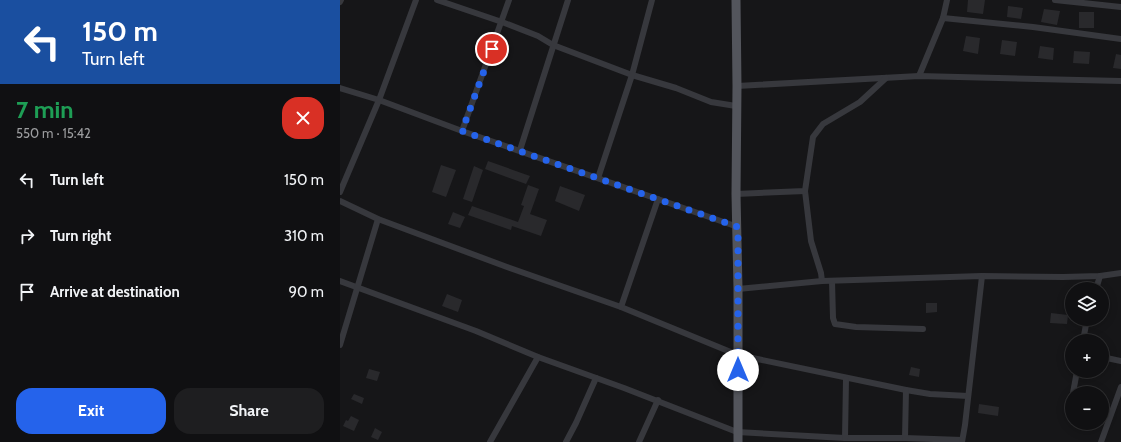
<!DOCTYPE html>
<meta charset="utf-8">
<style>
body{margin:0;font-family:Cabin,sans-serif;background:#1e1e20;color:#f1f3f6;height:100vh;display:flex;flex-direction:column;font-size:15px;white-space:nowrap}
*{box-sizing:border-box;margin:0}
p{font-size:13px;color:#9c9d9f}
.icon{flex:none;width:22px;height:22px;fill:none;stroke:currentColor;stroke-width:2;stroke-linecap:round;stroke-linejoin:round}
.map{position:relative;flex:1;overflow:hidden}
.sheet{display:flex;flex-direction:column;background:#101012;width:340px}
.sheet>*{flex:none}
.top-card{background:#1a4fa0;color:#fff;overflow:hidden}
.controls{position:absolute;left:725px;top:282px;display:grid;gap:8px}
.controls a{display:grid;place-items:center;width:44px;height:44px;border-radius:50%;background:#101012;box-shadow:0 2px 10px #0003,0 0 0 1px #303032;font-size:20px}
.pin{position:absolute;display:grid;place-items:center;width:34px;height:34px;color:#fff;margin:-17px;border:2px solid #fff;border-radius:50%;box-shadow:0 1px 4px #0007}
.me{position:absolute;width:44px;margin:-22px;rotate:0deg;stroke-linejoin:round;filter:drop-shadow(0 0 3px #0008)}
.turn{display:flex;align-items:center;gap:14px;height:84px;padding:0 16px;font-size:18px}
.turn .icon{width:52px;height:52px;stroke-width:2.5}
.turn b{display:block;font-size:28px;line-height:34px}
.round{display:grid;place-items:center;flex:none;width:42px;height:42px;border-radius:16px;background:#1e1e20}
.summary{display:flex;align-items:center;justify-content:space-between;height:68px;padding:0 16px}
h1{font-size:24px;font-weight:800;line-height:30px;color:#1e9e55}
.cta{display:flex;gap:8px;margin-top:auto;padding:8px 16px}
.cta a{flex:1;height:46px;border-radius:16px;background:#2563eb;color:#fff;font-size:16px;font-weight:800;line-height:46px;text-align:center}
.cta a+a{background:#1e1e20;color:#f1f3f6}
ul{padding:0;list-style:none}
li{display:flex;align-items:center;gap:12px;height:56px;padding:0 16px}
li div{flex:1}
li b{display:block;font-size:15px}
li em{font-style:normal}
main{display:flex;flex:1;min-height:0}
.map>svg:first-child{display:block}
</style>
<main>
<section class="sheet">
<div class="top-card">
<div class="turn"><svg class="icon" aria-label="left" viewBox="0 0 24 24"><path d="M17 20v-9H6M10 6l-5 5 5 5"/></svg><div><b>150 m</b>Turn left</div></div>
</div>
<div class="summary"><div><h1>7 min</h1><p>550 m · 15:42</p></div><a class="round" style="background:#d93025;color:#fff"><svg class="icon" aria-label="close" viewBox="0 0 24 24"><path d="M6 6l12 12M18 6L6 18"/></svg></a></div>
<ul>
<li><svg class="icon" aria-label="left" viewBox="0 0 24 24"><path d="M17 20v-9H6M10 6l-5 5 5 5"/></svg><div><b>Turn left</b></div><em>150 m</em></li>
<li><svg class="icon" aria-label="right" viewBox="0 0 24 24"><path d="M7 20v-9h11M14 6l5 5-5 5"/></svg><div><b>Turn right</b></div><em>310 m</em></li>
<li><svg class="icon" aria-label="arrive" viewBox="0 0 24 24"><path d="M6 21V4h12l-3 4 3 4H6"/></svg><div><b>Arrive at destination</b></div><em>90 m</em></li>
</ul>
<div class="cta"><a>Exit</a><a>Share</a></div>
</section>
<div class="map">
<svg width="781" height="442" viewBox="0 0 781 442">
<rect width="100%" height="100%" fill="#161618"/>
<!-- building -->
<g fill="#29292c">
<path d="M 628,0 L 645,0 L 643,14 L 627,12 Z"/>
<path d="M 668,6 L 683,8 L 681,19 L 667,17 Z"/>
<path d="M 704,9 L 720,11 L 717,25 L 701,22 Z"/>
<rect x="739" y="12" width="15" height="16"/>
<path d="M 626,36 L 640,38 L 638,54 L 623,51 Z"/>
<path d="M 662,40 L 677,42 L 675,56 L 660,54 Z"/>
<path d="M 700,46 L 714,48 L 713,60 L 698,58 Z"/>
<path d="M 734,51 L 750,52 L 749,64 L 733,63 Z"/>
<path d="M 776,54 L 781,55 L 781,69 L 773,68 Z"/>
<path d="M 148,161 L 190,176 L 186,184 L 145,169 Z"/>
<path d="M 101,165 L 116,170 L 106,197 L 92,192 Z"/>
<path d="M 134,166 L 143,170 L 132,202 L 123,199 Z"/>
<path d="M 188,185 L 199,189 L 190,214 L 207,220 L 201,236 L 172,226 L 171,230 L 128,215 L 132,206 L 178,222 L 184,206 L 181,205 Z"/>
<path d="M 220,186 L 245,195 L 239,211 L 215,201 Z"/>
<path d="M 113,212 L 125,217 L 120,228 L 108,224 Z"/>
<path d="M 107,294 L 122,300 L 118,312 L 102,306 Z"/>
<path d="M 586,303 L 597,303 L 597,312 L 586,313 Z"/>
<path d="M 711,313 L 728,315 L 727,324 L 710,323 Z"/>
<path d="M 571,367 L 580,369 L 579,377 L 569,375 Z"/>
<path d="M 29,369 L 40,372 L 37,381 L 26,378 Z"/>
<path d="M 14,394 L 24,398 L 22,404 L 11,399 Z"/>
<path d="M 639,404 L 659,407 L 658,416 L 638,413 Z"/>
<path d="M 11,416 L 19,420 L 14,431 L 3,426 L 6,420 L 8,421 Z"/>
<path d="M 35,428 L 42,432 L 38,440 L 31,437 Z"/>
</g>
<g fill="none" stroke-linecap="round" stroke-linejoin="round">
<!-- street -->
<g stroke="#37383d" stroke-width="6">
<path d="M 97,0 L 162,22 L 198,36 L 213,45 L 292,75 L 336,88 L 371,102 L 396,106"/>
<path d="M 715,0 L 781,7"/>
<path d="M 0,2 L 1,0"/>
<path d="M 603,18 L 693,27 L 781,39"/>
<path d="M 579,76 L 603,18 L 607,0"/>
<path d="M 397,86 L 579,76 L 781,81"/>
<path d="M 0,88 L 39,100 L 122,131 L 398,227"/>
<path d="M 122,131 L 169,0"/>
<path d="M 180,150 L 228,0"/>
<path d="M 258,178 L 292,75 L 312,0"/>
<path d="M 465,191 L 471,241 L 481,273 L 482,281"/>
<path d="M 0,192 L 39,100 L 76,0"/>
<path d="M 396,194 L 465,191 L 473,137 L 483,124 L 520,102 L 546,78"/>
<path d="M 0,201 L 38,219 L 167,267 L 281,307 L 398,355 L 566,390 L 590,394 L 628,396"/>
<path d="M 0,281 L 136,331 L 198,357 L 284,388 L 397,432 L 505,438 L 565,438 L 622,440"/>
<path d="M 492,281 L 493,318 L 495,324 L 516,327 L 583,329"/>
<path d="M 398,289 L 482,281 L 642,276 L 723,277 L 760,276 L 781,273"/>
<path d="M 756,289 L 760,276"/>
<path d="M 281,307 L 318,199"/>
<path d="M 743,341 L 747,319"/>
<path d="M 0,345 L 38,219"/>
<path d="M 762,357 L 781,361"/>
<path d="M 733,393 L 737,371"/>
<path d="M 729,412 L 732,397"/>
<path d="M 505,438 L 506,379"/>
<path d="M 565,438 L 566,390"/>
<path d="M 150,442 L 198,357"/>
<path d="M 226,442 L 236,423 L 256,378"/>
<path d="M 299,442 L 318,400"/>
<path d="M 622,442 L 625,425 L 642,276"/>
<path d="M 761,442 L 781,387"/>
</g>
<!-- primary -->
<path stroke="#53555c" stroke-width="9" d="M 396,0 L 397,86 L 396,194 L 398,289 L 398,442"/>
</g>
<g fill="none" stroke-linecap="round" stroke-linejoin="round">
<!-- route -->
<path stroke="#2563eb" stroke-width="7" stroke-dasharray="0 12.6" d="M 152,49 L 122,131 L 398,227 L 398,370"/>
</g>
</svg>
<div class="controls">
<a><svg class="icon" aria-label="layers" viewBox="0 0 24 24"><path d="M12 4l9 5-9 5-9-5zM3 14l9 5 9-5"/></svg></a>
<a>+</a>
<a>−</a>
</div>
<div class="pin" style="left:152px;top:49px;background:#d93025"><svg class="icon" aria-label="arrive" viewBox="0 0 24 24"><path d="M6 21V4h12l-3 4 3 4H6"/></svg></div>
<svg class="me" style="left:398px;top:370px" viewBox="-20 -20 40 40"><circle r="19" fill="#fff"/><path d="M0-13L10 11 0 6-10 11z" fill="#2563eb"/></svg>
</div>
</main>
